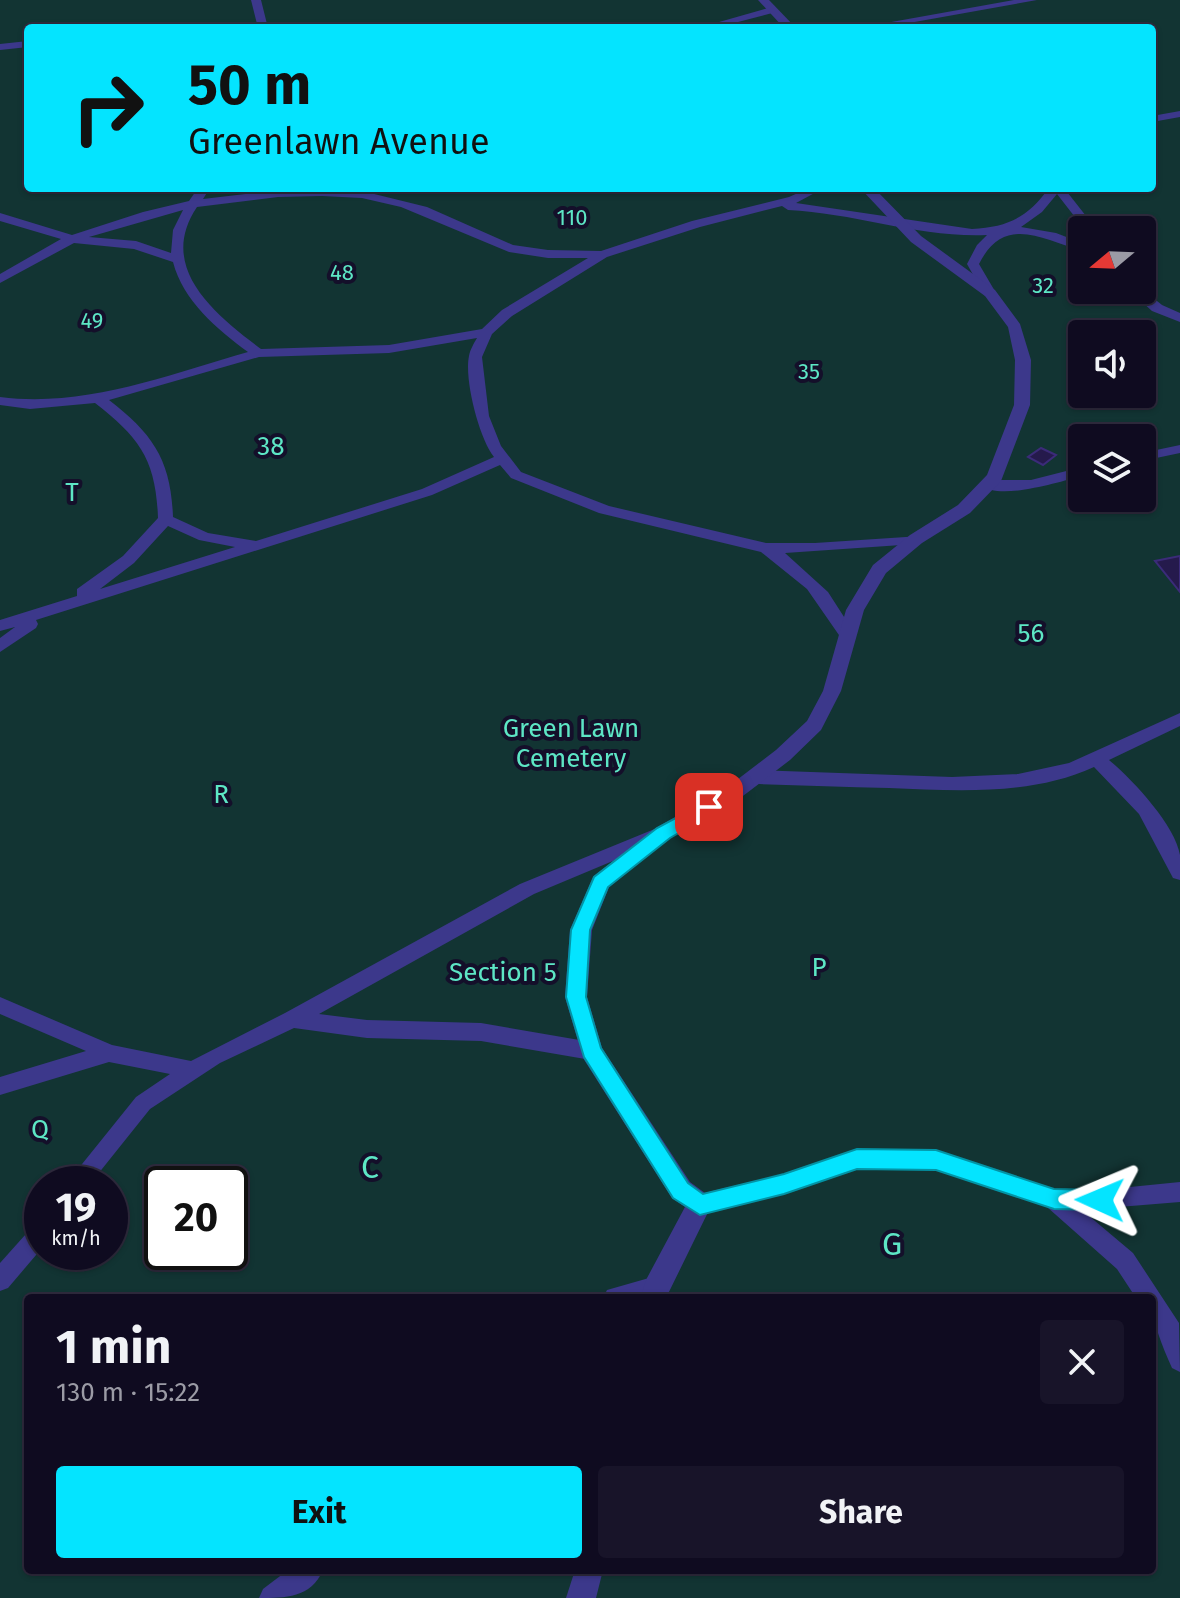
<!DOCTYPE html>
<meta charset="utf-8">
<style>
body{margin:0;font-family:"Fira Sans",sans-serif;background:#181429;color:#f1f3f6;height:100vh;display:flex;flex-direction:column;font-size:30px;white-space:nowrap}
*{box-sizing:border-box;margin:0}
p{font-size:26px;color:#9b9ba5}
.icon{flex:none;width:44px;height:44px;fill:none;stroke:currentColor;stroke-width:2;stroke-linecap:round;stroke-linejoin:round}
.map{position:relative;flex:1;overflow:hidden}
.side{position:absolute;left:24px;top:1294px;width:1132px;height:280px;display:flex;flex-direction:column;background:#0f0b20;border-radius:8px;box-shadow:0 2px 6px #0004,0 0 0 2px #2f2b3e}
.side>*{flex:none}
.hud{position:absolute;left:24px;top:24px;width:1132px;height:168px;border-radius:8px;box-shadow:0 2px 6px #0004,0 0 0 2px #2f2b3e;background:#04e4ff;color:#111;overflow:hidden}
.needle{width:52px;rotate:251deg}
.controls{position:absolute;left:1068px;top:216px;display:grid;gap:16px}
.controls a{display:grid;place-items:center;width:88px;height:88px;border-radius:8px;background:#0f0b20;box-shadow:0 2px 6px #0004,0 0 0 2px #2f2b3e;font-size:40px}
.speed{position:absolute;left:24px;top:1166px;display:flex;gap:16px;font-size:40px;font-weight:700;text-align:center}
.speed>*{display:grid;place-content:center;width:104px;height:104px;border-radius:50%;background:#0f0b20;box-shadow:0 2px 6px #0004,0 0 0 2px #2f2b3e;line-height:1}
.speed small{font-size:20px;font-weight:400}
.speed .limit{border:4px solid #111;border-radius:12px;background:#fff;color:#111}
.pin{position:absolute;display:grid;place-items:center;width:68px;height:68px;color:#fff;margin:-34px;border-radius:16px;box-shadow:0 4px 12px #0006}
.me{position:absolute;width:88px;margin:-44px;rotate:271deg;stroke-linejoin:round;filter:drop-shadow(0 0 6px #0008)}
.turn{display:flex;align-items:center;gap:28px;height:168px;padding:0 32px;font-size:36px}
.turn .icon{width:104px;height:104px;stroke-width:2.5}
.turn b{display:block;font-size:56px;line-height:68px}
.round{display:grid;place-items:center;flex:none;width:84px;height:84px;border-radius:8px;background:#181429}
.head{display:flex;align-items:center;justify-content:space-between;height:136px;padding:0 32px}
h1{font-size:48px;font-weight:700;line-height:60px}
.primary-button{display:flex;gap:16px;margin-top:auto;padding:16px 32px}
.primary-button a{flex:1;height:92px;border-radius:8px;background:#04e4ff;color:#111;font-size:32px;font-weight:700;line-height:92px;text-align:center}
.primary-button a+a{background:#181429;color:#f1f3f6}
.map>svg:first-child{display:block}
</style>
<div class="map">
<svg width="1180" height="1598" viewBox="0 0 1180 1598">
<rect width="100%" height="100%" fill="#140f2a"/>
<!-- green -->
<path fill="#123433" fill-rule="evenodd" d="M 0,0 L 1180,0 L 1180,1598 L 0,1598 ZM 28,28 L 1152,28 L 1152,188 L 28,188 ZM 1082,230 L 1142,230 L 1142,290 L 1082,290 ZM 1082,334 L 1142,334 L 1142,394 L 1082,394 ZM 1082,438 L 1142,438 L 1142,498 L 1082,498 ZM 42,1184 L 110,1184 L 110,1252 L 42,1252 ZM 162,1184 L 230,1184 L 230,1252 L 162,1252 ZM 28,1298 L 1152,1298 L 1152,1570 L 28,1570 Z"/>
<!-- building -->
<g fill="#251a4c" stroke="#3b2b79" stroke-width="2">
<path d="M 1041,448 L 1056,455 L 1043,465 L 1028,457 Z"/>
<path d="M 1180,556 L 1180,592 L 1155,561 Z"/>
</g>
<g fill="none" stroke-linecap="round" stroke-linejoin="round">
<!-- lane -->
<g fill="#3c388b" fill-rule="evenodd">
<path d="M 251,0 L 261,0 L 268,28 L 258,28 Z"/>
<path d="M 1014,0 L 1037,0 L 881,28 L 858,28 Z"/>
<path d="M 772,7 L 776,8 L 776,12 L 715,28 L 698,28 Z"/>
<path d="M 28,41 L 28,47 L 0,50 L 0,44 Z"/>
<path d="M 1180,111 L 1180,117 L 1152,122 L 1152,116 Z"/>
<path d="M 198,188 L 210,188 L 203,199 L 278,190 L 362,191 L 427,207 L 513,245 L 548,250 L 601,251 L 692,221 L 789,197 L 809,188 L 824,188 L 796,203 L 972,229 C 1008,227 1027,218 1049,188 L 1064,188 L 1097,230 L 1085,230 L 1057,194 L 1042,212 L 1021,227 L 1056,233 L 1082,243 L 1082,251 C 1042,239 1004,214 979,264 L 996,293 L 990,297 L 985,296 L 967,264 L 977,245 L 987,235 C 920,238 855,213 788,210 L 782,206 L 700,227 L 607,257 L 512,316 L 492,334 L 482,357 L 489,416 L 501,446 L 521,472 L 609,506 L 766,543 L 815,543 L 921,536 L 924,539 L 916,544 L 785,553 L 828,592 L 855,634 L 853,638 L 841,638 L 807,589 L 761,552 L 599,513 L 511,478 L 500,465 L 432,495 L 36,620 L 38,624 L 36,628 L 0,652 L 0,638 L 15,627 L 0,631 L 0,620 L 77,596 L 77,589 L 123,556 L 158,518 C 156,460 140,438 95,403 L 30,409 L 0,405 L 0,397 C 85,408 167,375 248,352 C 217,329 183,301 173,262 L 134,249 L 74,243 L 0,283 L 0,274 L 61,239 L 0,221 L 0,213 L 72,235 L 143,212 L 189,201 ZM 322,196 L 362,198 L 401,207 L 509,252 L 548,258 L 588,258 L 502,310 L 482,329 L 389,345 L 261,349 C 216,315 156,268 197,207 L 278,197 ZM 183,210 L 173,230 L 171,253 L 136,241 L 89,237 ZM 477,338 C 474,343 470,350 469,356 C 464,379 479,438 494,457 L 422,489 L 256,541 L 208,533 L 173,517 C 171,460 153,434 109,400 L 259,357 L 389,353 ZM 168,526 L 199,540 L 235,547 L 100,589 L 134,563 Z"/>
<path d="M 1142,289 L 1162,305 L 1180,313 L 1180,322 L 1152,311 L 1129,290 Z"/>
<path d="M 1180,445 L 1180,453 L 1142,461 L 1142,453 Z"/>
<path d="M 1082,467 L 1082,476 C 1058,482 1000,501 980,485 L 987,480 L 1031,480 Z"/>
<path d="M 1180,713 L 1180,726 L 1109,760 C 1132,779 1175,825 1180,855 C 1180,863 1180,872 1180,880 L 1173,878 L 1139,814 L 1094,767 C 1031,796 956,791 889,788 C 844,787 799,785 754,784 L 745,777 L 754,770 L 952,777 L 1018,774 L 1069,763 Z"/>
<path d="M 657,828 L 663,830 L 666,835 L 663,840 L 534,894 L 319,1014 L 367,1020 L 481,1023 L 591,1042 L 598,1045 L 601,1051 L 598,1057 L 591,1060 L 481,1041 L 367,1038 L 294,1028 L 220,1063 L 150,1109 L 90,1184 L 66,1184 L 136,1097 L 170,1074 L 109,1062 L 0,1095 L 0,1077 L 86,1051 L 0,1014 L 0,997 L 112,1045 L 191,1061 L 285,1013 L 520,884 Z"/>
<path d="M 857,1149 L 936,1150 L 1054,1189 L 1100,1190 L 1180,1182 L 1180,1202 L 1082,1210 L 1133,1253 L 1179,1323 L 1180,1372 L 1172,1368 C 1162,1345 1152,1323 1152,1298 L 1136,1298 L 1117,1269 L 1047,1207 L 936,1170 L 857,1169 L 784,1194 L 700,1214 L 692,1211 L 689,1204 L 692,1197 L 700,1194 L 784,1174 Z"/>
<path d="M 42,1222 L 42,1248 L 8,1288 L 0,1291 L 0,1263 L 34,1225 Z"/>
<path d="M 656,1276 L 664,1279 L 667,1287 L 664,1295 L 656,1298 L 603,1298 L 607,1290 Z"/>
<path d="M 288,1570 L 323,1570 C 311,1598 285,1598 259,1598 L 263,1589 Z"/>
</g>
<!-- street -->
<g fill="#3c388b" fill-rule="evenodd">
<path d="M 758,0 L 769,0 L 796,28 L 784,28 Z"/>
<path d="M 860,188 L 874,188 L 921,236 L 995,290 L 1020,324 L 1031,360 L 1030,405 L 1001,481 L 970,513 L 922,543 L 886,573 L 864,610 L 841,691 L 821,730 L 790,760 L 739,799 L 670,838 L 609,887 L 592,930 L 587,997 L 602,1048 L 690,1182 L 709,1196 L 712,1204 L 666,1298 L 640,1298 L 647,1278 L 685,1207 L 672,1198 L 583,1058 L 565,997 L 570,930 L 591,882 L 594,876 L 656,828 L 725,789 L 776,750 L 807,721 L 823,691 L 846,610 L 873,565 L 910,535 L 958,505 L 987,475 L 1014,405 L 1015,360 L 1008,327 L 985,296 L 911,242 Z"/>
<path d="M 575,1570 L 603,1570 L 596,1598 L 566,1598 Z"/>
</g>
</g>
<!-- route -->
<path fill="#04e4ff" stroke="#0394a6" stroke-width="2" d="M 709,800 L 718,807 L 715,812 L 670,838 L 608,887 L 590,930 L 586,997 L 601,1048 L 688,1183 L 703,1194 L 784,1174 L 857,1149 L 936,1150 L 1054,1189 L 1100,1190 L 1108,1193 L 1111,1200 L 1108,1207 L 1100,1210 L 1054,1209 L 936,1170 L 857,1169 L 784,1194 L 700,1215 L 673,1198 L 584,1057 L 566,997 L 571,930 L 594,877 L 657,828 Z"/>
<g text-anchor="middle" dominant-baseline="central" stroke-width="8" stroke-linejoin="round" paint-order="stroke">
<!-- far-park labels -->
<g font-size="22" fill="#5de6c5" stroke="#140f2a">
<text x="572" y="217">110</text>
<text x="342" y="272">48</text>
<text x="1043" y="285">32</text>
<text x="92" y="320">49</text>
<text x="809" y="371">35</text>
</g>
<!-- park labels -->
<g font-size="26" fill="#5de6c5" stroke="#140f2a">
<text x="271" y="446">38</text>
<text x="72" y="492">T</text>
<text x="1031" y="633">56</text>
<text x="571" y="728">Green Lawn<tspan x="571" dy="30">Cemetery</tspan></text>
<text x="221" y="794">R</text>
<text x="819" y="967">P</text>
<text x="503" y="972">Section 5</text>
<text x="40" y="1129">Q</text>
</g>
<!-- near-park labels -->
<g font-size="32" fill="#5de6c5" stroke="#140f2a">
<text x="370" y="1167">C</text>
<text x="892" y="1244">G</text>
</g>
</g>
</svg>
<div class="controls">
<a><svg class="needle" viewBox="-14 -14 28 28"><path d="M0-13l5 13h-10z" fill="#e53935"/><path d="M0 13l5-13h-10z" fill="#9b9ba5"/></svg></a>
<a><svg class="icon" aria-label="sound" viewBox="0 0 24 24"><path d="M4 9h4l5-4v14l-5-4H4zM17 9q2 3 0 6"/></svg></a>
<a><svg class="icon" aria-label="layers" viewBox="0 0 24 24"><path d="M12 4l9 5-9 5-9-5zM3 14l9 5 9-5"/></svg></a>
</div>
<div class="speed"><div>19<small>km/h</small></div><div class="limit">20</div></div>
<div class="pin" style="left:709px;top:807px;background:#d93025"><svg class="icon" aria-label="arrive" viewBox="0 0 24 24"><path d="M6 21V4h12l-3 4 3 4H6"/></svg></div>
<svg class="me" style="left:1100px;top:1200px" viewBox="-20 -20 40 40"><path d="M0-17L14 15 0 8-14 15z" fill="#04e4ff" stroke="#fff" stroke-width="4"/></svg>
<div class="hud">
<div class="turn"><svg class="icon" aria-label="right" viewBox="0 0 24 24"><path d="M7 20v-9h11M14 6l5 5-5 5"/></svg><div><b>50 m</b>Greenlawn Avenue</div></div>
</div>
<section class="side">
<div class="head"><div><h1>1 min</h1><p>130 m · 15:22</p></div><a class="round"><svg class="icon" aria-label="close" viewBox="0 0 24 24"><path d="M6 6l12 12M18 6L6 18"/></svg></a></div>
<div class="primary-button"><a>Exit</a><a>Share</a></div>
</section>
</div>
